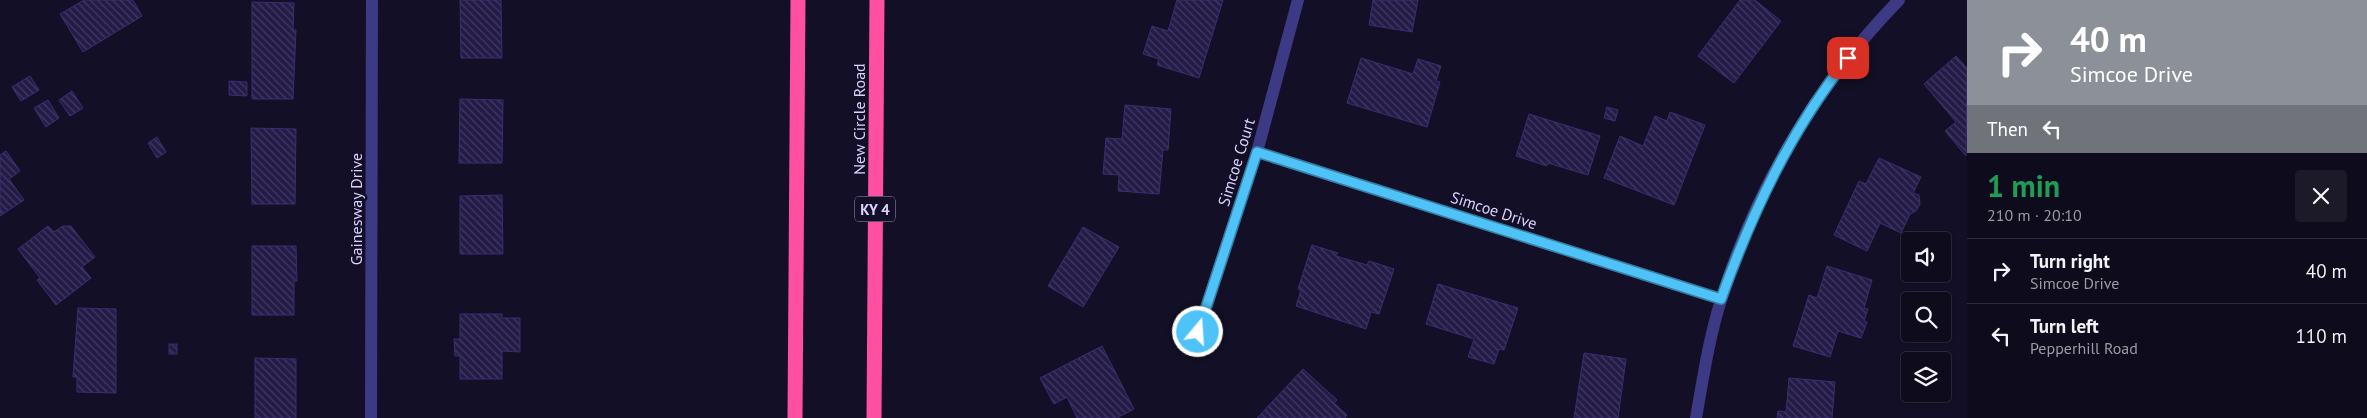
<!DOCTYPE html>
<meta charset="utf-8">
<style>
body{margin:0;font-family:"PT Sans",sans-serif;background:#1c1929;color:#f1f3f6;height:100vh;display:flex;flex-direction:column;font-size:19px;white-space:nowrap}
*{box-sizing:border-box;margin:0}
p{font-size:16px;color:#9b9ba3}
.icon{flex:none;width:28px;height:28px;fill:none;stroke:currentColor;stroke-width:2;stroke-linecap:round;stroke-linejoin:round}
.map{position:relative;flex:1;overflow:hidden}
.panel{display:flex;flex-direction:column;background:#0e0b1c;width:400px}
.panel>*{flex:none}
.top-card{background:#8c9099;color:#fff;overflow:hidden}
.buttons{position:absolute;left:1901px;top:232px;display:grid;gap:10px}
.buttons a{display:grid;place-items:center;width:50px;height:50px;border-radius:5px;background:#0e0b1c;box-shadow:0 1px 4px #0004,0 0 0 1px #2e2b3b;font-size:25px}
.pin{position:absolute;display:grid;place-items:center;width:42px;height:42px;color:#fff;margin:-21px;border-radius:10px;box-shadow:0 2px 8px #0006}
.me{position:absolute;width:55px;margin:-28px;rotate:18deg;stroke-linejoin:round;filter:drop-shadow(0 0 4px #0008)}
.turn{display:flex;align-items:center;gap:18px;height:105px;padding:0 20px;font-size:22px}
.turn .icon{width:65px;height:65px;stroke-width:2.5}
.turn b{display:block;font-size:35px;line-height:42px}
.then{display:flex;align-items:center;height:48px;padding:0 20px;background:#0003;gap:10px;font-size:19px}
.round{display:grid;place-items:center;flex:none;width:52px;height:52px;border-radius:5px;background:#1c1929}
.overview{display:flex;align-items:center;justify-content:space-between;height:85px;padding:0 20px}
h1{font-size:30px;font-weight:700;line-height:38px;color:#1e9e55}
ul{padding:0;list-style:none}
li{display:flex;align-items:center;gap:15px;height:65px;padding:0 20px;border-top:1px solid #2e2b3b}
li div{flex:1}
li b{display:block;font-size:19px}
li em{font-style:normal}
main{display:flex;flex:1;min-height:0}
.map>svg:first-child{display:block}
</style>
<main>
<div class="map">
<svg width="1967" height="418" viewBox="0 0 1967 418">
<defs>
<pattern id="building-back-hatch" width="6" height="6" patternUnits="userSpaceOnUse" patternTransform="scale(1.25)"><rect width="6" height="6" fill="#241b47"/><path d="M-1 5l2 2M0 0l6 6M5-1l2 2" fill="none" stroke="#433b63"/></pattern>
</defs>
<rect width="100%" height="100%" fill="#130f26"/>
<!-- building -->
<g fill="url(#building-back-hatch)" stroke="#3b2d73">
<path d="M 84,0 L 133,0 L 142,16 L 83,52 L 60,14 Z"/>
<path d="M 460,0 L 501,0 L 502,58 L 461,58 Z"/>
<path d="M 1177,0 L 1223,0 L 1199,78 L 1157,65 L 1159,59 L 1143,54 L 1152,26 L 1168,31 Z"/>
<path d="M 1373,0 L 1418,0 L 1412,32 L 1369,25 Z"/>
<path d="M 1740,0 L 1755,0 L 1781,21 L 1734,83 L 1698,56 Z"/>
<path d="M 252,2 L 294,3 L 293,30 L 296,30 L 293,99 L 252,99 Z"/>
<path d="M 1956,56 L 1967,68 L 1966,156 L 1945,131 L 1956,122 L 1924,84 Z"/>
<path d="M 1361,58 L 1413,74 L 1418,59 L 1441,66 L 1436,81 L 1440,82 L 1427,127 L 1347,103 Z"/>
<path d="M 30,76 L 39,90 L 21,101 L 12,87 Z"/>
<path d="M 229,81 L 247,82 L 247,96 L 229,95 Z"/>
<path d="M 72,91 L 83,108 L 70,116 L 59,100 Z"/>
<path d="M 460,99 L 503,100 L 502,163 L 459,163 Z"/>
<path d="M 48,100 L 59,118 L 46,127 L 34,108 Z"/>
<path d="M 1125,105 L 1171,109 L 1168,150 L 1163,150 L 1159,194 L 1118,191 L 1119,175 L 1103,174 L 1106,138 L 1122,139 Z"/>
<path d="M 1607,107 L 1618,110 L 1615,121 L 1604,118 Z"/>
<path d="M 1670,112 L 1705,125 L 1674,205 L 1604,178 L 1620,136 L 1643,146 L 1655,116 L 1667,121 Z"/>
<path d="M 1529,114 L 1600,136 L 1588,175 L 1548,163 L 1547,166 L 1516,156 Z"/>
<path d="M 251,128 L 296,129 L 295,204 L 252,204 Z"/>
<path d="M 157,137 L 166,152 L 157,158 L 148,143 Z"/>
<path d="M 6,151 L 20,171 L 9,179 L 24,200 L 0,216 L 0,155 Z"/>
<path d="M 1879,158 L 1921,177 L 1913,193 L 1919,195 L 1920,204 L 1916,211 L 1910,214 L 1901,233 L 1880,223 L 1867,251 L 1834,235 L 1859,181 L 1866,184 Z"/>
<path d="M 502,195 L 503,254 L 460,254 L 460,196 Z"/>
<path d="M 48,226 L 54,232 L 63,226 L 71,226 L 95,257 L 82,267 L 91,278 L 56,305 L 37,280 L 40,278 L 18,249 Z"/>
<path d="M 1083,227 L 1119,247 L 1083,307 L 1048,286 Z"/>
<path d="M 1312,245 L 1338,253 L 1336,256 L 1367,265 L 1369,261 L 1394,269 L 1379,314 L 1371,312 L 1366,329 L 1296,306 L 1301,290 L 1298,289 Z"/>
<path d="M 252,246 L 296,246 L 297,281 L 294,281 L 294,315 L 252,315 Z"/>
<path d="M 1827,266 L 1872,280 L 1864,308 L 1868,309 L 1864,321 L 1867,322 L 1861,338 L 1838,331 L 1830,357 L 1793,346 L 1809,295 L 1817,298 Z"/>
<path d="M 1438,284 L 1518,308 L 1504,350 L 1499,349 L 1494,364 L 1468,357 L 1474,339 L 1426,324 Z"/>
<path d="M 78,308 L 116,309 L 116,393 L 77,392 L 77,377 L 73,377 Z"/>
<path d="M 460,314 L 502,314 L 502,318 L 520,318 L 520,352 L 502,351 L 502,379 L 460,379 L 460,356 L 455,356 L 454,339 L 460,339 Z"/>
<rect x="169" y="344" width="8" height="10"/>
<path d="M 1102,346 L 1134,409 L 1117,418 L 1077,418 L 1067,397 L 1054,404 L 1040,378 Z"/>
<path d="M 1584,353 L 1626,359 L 1618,418 L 1574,418 Z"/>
<path d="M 255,358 L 296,359 L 296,418 L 255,418 Z"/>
<path d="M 1303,369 L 1337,400 L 1334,403 L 1347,415 L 1345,418 L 1257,418 Z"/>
<path d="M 1789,378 L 1835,382 L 1832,418 L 1777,418 L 1778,411 L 1786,412 Z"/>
</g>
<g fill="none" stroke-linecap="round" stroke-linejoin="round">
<!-- minor -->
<g stroke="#3d3a85" stroke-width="12">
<path d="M 1257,152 L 1721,299"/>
<path d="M 1198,332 L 1257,152 L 1298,0"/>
<path d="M 371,418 L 372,0"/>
<path d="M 1696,418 C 1703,378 1709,338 1721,300 C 1756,188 1817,84 1899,0"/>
</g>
<!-- highway -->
<g stroke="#ff4fa3" stroke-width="15">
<path d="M 795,418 L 798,0"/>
<path d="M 874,418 L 877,0"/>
</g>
</g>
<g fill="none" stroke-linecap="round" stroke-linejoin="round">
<defs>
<path id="route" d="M 1198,332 L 1257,152 L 1721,299 C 1752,213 1790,131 1848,58"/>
</defs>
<!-- route casing -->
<use href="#route" stroke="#337fa1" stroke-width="12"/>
<!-- route -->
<use href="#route" stroke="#4fc3f7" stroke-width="9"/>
</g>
<g text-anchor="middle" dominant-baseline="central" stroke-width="5" stroke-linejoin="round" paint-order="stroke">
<!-- shield labels -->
<rect fill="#130f26" stroke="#9e99be" stroke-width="1" x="855" y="196.5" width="40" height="25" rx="4"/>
<g font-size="15" font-weight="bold" fill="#d9d4ff">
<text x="875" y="209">KY 4</text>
</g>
<!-- street labels -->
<g font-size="16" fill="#d9d4ff" stroke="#130f26">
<text transform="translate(859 119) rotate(-90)">New Circle Road</text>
<text transform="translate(1236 162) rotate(-73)">Simcoe Court</text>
<text transform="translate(356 209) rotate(-90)">Gainesway Drive</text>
<text transform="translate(1494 210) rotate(18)">Simcoe Drive</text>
</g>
</g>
</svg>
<div class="buttons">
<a><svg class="icon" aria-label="sound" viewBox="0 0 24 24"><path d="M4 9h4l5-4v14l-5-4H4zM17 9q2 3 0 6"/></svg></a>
<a><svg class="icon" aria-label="search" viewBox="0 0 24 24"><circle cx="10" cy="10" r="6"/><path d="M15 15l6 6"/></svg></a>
<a><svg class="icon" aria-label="layers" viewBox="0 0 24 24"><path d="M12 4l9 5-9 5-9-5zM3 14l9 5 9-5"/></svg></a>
</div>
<div class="pin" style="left:1848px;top:58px;background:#d93025"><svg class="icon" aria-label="arrive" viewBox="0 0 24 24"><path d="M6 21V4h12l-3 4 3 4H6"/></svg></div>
<svg class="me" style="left:1198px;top:332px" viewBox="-20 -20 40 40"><circle r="17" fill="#4fc3f7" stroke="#fff" stroke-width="3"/><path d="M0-11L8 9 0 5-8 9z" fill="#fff"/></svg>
</div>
<section class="panel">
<div class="top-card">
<div class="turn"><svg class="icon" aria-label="right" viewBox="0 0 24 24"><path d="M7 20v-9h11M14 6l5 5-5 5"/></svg><div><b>40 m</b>Simcoe Drive</div></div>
<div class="then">Then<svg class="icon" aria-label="left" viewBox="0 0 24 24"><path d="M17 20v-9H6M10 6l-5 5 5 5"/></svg></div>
</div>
<div class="overview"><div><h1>1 min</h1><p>210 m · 20:10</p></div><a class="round"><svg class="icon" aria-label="close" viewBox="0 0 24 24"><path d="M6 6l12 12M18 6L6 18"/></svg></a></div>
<ul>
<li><svg class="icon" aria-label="right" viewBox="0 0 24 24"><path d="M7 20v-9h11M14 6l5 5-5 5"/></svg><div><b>Turn right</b><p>Simcoe Drive</p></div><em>40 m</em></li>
<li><svg class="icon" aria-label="left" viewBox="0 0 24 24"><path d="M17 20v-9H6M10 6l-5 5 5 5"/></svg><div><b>Turn left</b><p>Pepperhill Road</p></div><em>110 m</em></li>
</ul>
</section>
</main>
